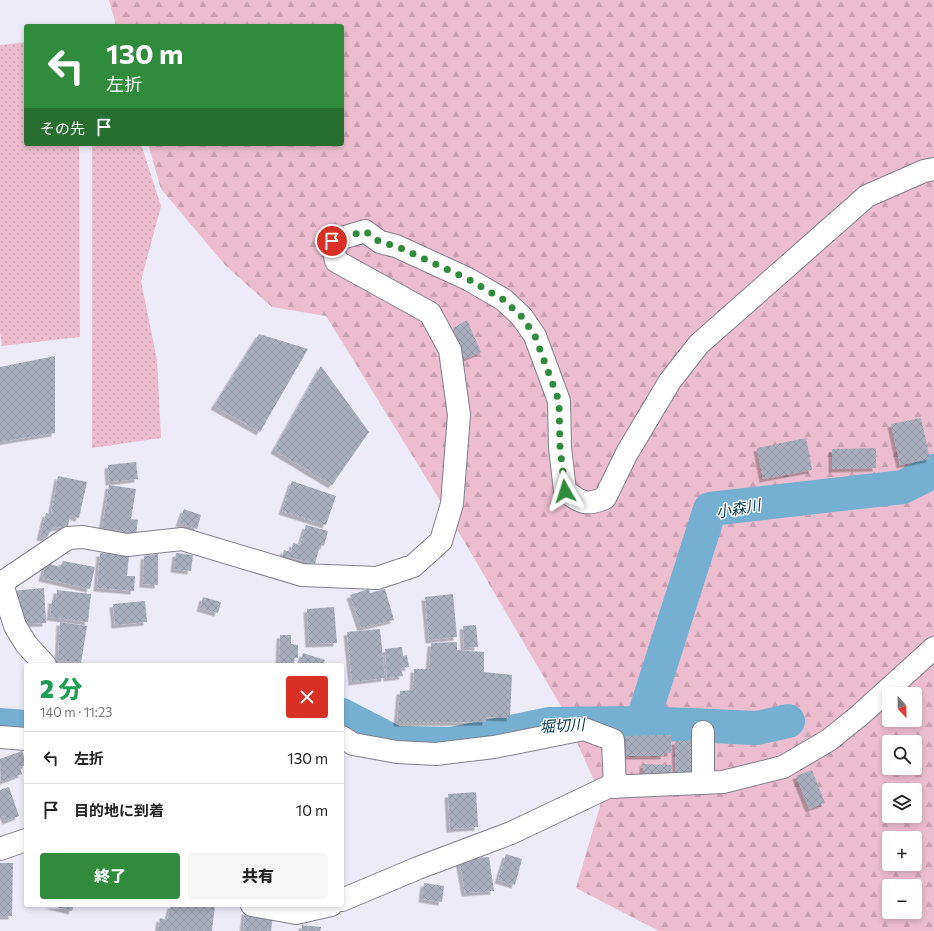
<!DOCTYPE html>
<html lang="ja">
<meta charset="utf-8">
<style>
body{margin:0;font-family:Commissioner,"Noto Sans JP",sans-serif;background:#f6f6f6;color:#222;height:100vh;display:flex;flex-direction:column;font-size:15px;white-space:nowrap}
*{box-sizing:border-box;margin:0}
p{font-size:13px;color:#767676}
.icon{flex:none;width:22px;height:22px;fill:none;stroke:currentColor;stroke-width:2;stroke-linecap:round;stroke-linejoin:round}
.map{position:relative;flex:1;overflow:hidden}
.details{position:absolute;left:24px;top:663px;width:320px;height:244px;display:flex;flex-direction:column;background:#fff;border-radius:4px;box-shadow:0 2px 6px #0003}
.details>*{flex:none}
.top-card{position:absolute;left:24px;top:24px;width:320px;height:122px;border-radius:4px;box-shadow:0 2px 6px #0003;background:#308b3c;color:#fff;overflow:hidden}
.needle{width:26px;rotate:158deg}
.tools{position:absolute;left:882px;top:687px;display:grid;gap:8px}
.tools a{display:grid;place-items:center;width:40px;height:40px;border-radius:4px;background:#fff;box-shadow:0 2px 6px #0003;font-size:20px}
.pin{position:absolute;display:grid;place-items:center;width:34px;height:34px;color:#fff;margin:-17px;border:2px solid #fff;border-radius:50%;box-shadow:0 1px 4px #0007}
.me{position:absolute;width:44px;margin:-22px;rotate:354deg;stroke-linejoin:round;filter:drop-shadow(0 0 3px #0008)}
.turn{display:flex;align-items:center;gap:14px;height:84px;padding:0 16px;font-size:18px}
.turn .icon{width:52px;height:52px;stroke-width:2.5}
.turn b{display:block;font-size:28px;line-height:34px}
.then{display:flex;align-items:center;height:38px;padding:0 16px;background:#0003;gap:8px;font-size:15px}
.round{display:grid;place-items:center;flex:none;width:42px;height:42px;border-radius:4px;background:#f6f6f6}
.summary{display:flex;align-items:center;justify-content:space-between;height:68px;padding:0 16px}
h1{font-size:24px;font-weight:800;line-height:30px;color:#1e9e55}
.button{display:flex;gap:8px;margin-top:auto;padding:8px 16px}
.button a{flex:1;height:46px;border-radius:4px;background:#308b3c;color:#fff;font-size:16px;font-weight:800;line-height:46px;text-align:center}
.button a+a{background:#f6f6f6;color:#222}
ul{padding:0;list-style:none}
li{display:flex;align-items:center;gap:12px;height:52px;padding:0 16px;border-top:1px solid #e0e0e0}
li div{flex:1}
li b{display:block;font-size:15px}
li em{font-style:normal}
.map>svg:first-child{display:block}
</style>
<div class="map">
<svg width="934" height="931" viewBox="0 0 934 931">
<defs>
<pattern id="grass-dots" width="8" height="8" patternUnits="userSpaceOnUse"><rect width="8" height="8" fill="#ecbdce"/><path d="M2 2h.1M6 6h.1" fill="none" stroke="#c9a1b0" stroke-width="1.8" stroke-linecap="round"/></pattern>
<pattern id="forest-firs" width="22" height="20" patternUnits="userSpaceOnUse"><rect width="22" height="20" fill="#ecbdce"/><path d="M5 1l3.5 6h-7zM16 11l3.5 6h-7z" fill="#c9a1b0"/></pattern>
<pattern id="building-cross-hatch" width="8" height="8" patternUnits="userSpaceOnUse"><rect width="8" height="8" fill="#a9afbc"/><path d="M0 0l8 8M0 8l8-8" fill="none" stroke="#9095a1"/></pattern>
<filter id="shadow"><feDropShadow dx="-3.5" dy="3.5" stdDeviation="0" flood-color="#0004"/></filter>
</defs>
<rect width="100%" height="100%" fill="#eeebf9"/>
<!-- grass -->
<g fill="url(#grass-dots)">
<path d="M 26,42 L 26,144 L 79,144 L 80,337 L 2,346 L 0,333 L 0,45 Z"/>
<path d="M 92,144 L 141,144 L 161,206 L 141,281 L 157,360 L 161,438 L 92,448 Z"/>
</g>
<!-- forest -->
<path fill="url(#forest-firs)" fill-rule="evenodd" d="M 109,0 L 934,0 L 934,931 L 659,931 L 576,888 L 602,799 L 562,708 L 441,502 L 326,316 L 272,307 L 226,266 L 161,189 L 148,144 L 342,144 L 342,26 L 116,26 ZM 889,694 L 915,694 L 915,720 L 889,720 ZM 889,742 L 915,742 L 915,768 L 889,768 ZM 889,790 L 915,790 L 915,816 L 889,816 ZM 889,838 L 915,838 L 915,864 L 889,864 ZM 889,886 L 915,886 L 915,912 L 889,912 Z"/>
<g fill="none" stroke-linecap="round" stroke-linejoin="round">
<!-- river -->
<g stroke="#75b0d2" stroke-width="34">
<path d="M 342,715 L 396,743 L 452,744 L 550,724 L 642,723 L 757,728 L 788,721"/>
<path d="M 642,723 L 710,509 L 903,487 L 934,471"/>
<path d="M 0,725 L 26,727"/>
</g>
</g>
<!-- building -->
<g fill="url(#building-cross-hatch)" filter="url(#shadow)">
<path d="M 467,320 L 481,352 L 465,359 L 453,328 Z"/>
<path d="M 259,334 L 308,349 L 260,432 L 214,406 Z"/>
<path d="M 55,356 L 55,433 L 0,442 L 0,367 Z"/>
<path d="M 321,366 L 369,432 L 332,485 L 274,450 Z"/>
<path d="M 921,418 L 930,459 L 900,465 L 891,424 Z"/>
<path d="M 806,438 L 812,470 L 763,479 L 757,448 Z"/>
<path d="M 876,448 L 876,468 L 832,469 L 832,449 Z"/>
<path d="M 136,462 L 138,479 L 109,482 L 108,465 Z"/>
<path d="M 58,476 L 87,482 L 79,518 L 70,516 L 68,526 L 53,528 L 46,538 L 40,537 L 46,513 L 51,514 Z"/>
<path d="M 292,481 L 336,496 L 326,525 L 282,511 Z"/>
<path d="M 109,485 L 136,489 L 131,519 L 138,520 L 136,534 L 102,528 Z"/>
<path d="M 184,509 L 201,515 L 197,529 L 179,523 Z"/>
<path d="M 306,525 L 328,531 L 324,546 L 320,545 L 315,564 L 289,557 L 289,560 L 282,558 L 284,550 L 291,552 L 293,543 L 300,545 Z"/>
<path d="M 100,553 L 129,555 L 127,576 L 135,576 L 134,591 L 97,588 Z"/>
<path d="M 176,553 L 193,555 L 191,571 L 174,569 Z"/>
<path d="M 158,554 L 158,585 L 143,584 L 144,556 Z"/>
<path d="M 63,561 L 95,567 L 90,589 L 42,578 L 46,563 L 60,567 Z"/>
<path d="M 44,588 L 46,623 L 24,624 L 11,591 Z"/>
<path d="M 369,589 L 370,593 L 385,589 L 394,620 L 361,628 L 350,595 Z"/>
<path d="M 57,590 L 91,594 L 88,622 L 50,617 L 52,600 L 56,600 Z"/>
<path d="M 453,594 L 457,637 L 429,640 L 425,597 Z"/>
<path d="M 203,597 L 221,602 L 218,613 L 200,608 Z"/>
<path d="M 145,601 L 147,622 L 115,625 L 113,604 Z"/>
<path d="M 334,607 L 337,643 L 309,644 L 307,609 Z"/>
<path d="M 60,622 L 87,626 L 81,663 L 58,660 Z"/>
<path d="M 476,625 L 478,647 L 464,648 L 463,626 Z"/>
<path d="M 380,629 L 385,678 L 352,682 L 347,632 Z"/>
<path d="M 280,635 L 291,635 L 291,644 L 298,645 L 298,658 L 294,658 L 294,665 L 279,665 Z"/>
<path d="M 457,642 L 457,650 L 484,652 L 484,672 L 512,675 L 510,718 L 486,717 L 486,722 L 397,723 L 400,691 L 413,690 L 414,669 L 429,669 L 431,643 Z"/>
<path d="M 402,647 L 403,656 L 407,655 L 409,667 L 401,668 L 403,676 L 387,678 L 385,649 Z"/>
<path d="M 303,653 L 325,660 L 323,665 L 299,665 Z"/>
<path d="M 671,735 L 671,753 L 664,753 L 664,756 L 626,756 L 626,736 Z"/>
<path d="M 693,740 L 694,775 L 676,775 L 675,741 Z"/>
<path d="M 22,751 L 26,762 L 26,765 L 20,767 L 22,774 L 1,782 L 0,759 Z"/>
<path d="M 643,764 L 672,765 L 671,776 L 643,776 Z"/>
<path d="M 812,770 L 825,803 L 809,809 L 796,776 Z"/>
<path d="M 9,787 L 19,816 L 6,821 L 4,816 L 0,817 L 0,790 Z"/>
<path d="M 476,792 L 478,827 L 450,829 L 448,794 Z"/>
<path d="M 506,854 L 522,859 L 515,885 L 498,880 Z"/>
<path d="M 489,857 L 494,891 L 465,893 L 459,859 Z"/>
<path d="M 0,863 L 13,863 L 12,916 L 0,916 Z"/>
<path d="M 424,883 L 444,886 L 442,902 L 422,899 Z"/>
<path d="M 48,905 L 74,905 L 72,911 Z"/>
<path d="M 171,905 L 215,905 L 212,931 L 158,931 L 160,918 L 167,920 Z"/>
<path d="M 245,911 L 273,916 L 271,931 L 243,931 Z"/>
<path d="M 302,925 L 321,927 L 320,931 L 302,931 Z"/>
</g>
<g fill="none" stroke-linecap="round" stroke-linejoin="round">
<defs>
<g id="minor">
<path d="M 0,584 L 68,538 L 83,537 L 127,545 L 182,539 L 302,575 L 377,578 L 413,566 L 441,541 L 452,504 L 459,415 L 450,350 L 430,313 L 336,261 L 332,241 L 365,231 L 380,242 L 396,246 L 468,279 L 504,300 L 522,317 L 535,336 L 559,401 L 560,447 L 565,491 C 582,503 586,506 605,498 L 627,453 L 670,381 L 699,344 L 867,196 L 924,171 L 934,169"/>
<path d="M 2,584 L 15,626 L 26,644 L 45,665"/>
<path d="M 703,732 L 703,783"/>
<path d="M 0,737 L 26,739"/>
<path d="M 342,737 L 353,744 L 397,752 L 436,754 L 494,747 L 584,729 L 613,740 L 615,787"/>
<path d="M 0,849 L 26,840"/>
<path d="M 342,900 L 418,868 L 511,833 L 608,787 L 723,782 L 783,767 L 829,740 L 860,715 L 934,648"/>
<path d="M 252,905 L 296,913 L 331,905"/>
</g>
</defs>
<!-- minor casing -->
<use href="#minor" stroke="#827f8d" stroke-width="24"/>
<!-- minor -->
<use href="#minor" stroke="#fff" stroke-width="22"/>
</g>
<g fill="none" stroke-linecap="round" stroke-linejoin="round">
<!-- route -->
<path stroke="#308b3c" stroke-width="7" stroke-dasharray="0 12.6" d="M 332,241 L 365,231 L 380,242 L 396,246 L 468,279 L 504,300 L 522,317 L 535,336 L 559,401 L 560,447 L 565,491"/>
</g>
<g text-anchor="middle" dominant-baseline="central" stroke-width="3" stroke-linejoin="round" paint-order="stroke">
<!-- water labels -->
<g font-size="15" font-style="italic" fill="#01354c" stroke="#fff">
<text transform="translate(738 508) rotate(-10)">小森川</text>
<text transform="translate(562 725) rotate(-4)">堀切川</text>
</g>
</g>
</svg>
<div class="tools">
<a><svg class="needle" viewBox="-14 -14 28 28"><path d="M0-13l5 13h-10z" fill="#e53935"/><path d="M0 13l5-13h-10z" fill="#767676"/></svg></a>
<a><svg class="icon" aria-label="search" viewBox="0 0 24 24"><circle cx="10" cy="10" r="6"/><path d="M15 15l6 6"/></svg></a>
<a><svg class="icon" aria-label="layers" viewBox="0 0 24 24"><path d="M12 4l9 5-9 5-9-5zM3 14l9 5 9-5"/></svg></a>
<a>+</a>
<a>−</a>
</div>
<div class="pin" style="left:332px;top:241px;background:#d93025"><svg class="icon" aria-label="arrive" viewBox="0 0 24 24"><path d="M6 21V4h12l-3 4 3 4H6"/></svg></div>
<svg class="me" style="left:565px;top:491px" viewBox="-20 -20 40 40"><path d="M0-17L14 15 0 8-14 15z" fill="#308b3c" stroke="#fff" stroke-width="4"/></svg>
<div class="top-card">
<div class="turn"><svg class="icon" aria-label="left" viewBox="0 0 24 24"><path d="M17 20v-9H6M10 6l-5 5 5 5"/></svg><div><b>130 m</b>左折</div></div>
<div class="then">その先<svg class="icon" aria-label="arrive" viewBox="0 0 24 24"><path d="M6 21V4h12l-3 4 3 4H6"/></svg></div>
</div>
<section class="details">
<div class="summary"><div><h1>2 分</h1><p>140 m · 11:23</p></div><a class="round" style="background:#d93025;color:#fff"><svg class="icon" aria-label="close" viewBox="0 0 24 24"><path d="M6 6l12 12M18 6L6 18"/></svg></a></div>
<ul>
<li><svg class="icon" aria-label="left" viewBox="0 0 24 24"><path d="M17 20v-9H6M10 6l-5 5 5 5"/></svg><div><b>左折</b></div><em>130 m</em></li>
<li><svg class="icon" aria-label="arrive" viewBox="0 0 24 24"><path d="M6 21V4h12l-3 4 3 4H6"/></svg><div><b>目的地に到着</b></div><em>10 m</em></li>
</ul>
<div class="button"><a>終了</a><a>共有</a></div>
</section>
</div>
